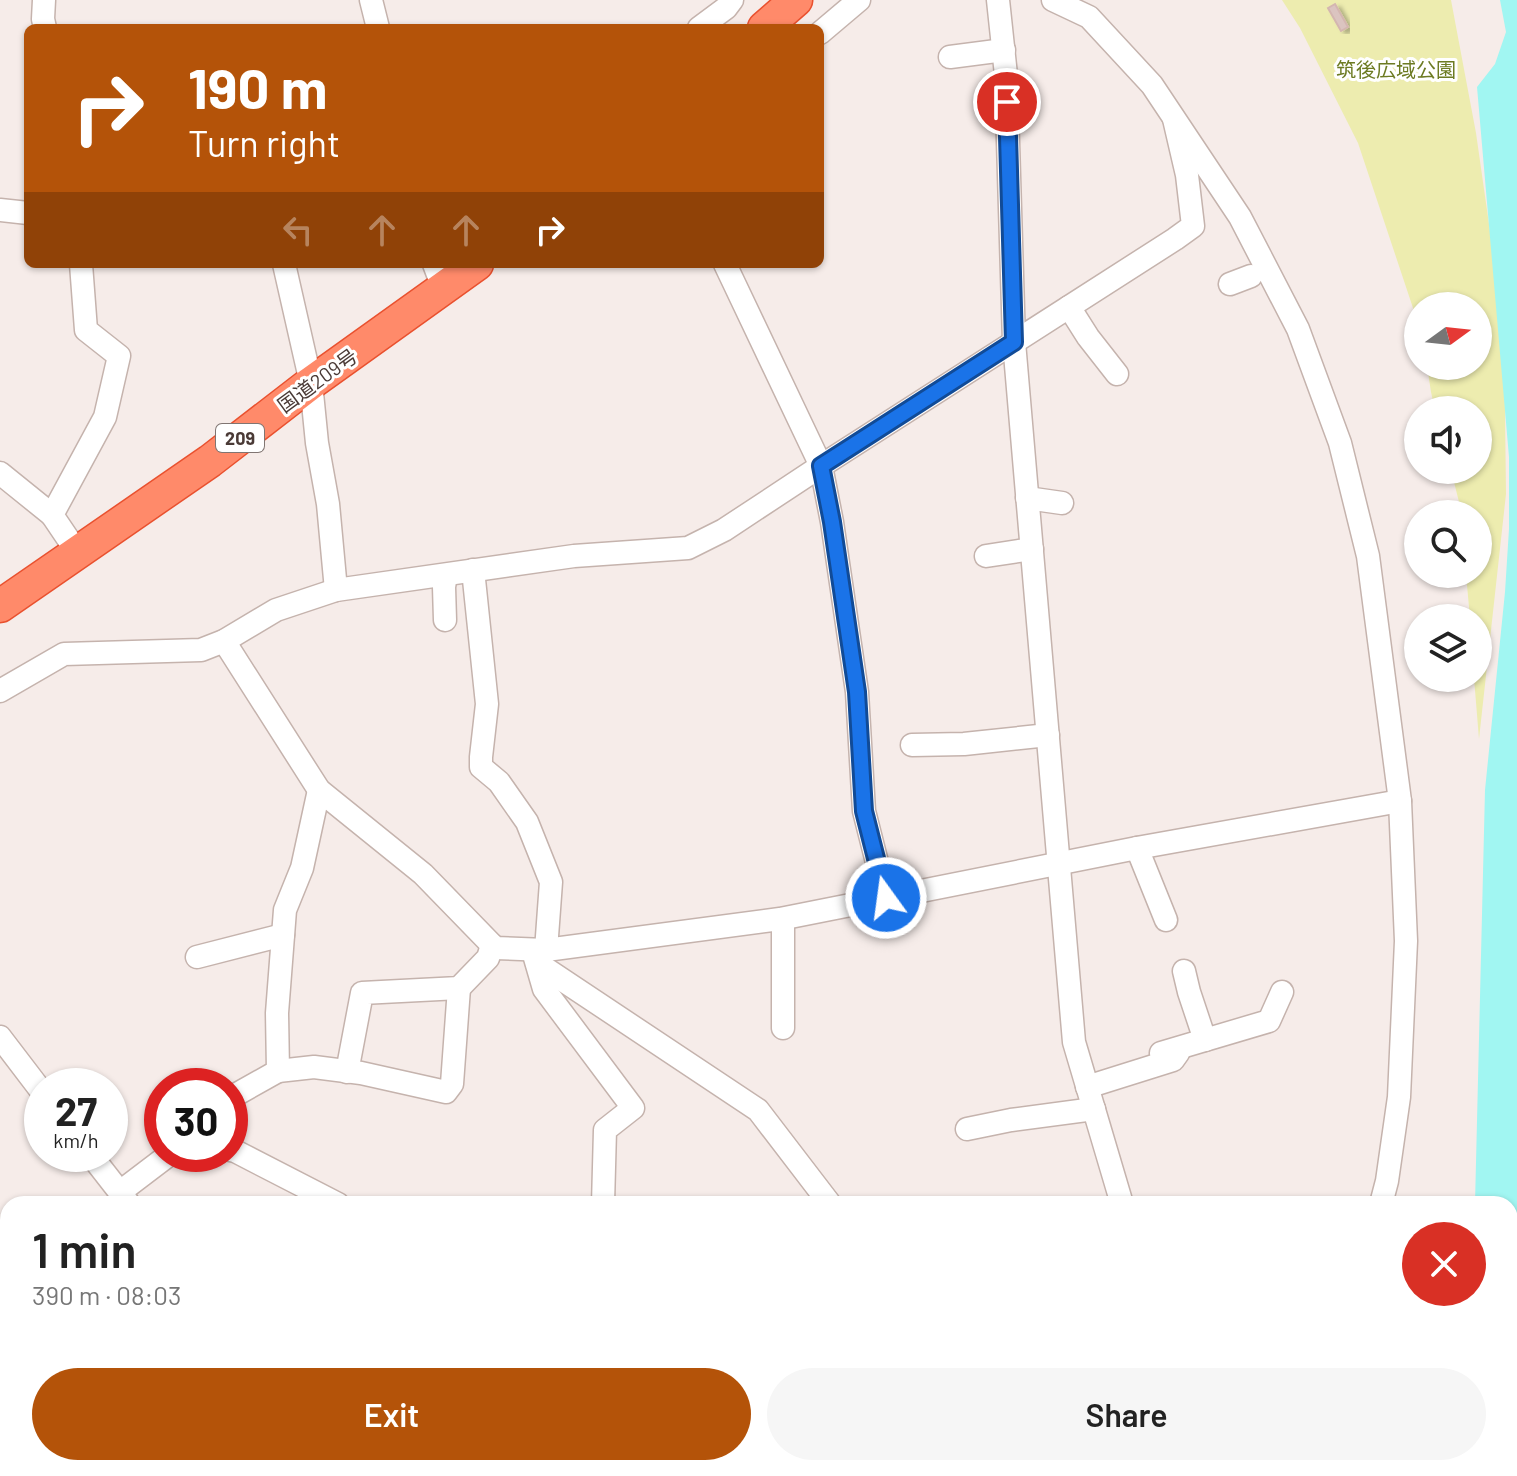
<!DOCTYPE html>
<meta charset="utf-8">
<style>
body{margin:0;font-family:Barlow,"Noto Sans JP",sans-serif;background:#f6f6f6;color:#222;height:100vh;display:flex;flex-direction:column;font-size:30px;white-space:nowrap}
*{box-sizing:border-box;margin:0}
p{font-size:26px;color:#767676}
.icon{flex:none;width:44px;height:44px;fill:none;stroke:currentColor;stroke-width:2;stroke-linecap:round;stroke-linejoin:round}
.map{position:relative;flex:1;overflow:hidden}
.drawer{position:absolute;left:0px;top:1196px;width:1518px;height:280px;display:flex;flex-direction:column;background:#fff;border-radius:24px 24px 0 0;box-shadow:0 2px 6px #0004}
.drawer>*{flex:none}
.banner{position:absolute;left:24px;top:24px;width:800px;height:244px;border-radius:12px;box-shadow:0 2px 6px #0004;background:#b45309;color:#fff;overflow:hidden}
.needle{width:52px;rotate:75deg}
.buttons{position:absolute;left:1404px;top:292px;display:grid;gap:16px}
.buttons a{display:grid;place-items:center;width:88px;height:88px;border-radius:50%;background:#fff;box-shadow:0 2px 6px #0004;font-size:40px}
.speed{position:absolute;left:24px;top:1068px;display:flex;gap:16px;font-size:40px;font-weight:700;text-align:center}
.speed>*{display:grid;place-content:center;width:104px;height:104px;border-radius:50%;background:#fff;box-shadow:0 2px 6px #0004;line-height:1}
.speed small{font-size:20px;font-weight:400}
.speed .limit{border:12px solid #d22;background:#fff;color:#111}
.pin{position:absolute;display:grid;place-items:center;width:68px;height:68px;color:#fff;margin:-34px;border:4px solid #fff;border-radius:50%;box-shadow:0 2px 8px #0007}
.me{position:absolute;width:88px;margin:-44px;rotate:346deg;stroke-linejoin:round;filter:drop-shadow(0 0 6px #0008)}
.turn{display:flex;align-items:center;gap:28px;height:168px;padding:0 32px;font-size:36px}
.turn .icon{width:104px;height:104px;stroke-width:2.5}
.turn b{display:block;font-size:56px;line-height:68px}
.lanes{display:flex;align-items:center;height:76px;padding:0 32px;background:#0003;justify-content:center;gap:40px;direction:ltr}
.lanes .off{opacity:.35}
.round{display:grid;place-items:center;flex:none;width:84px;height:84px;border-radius:42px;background:#f6f6f6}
.summary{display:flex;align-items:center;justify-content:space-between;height:136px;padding:0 32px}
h1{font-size:48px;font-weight:600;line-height:60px}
.button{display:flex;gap:16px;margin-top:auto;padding:16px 32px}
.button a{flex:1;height:92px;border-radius:48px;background:#b45309;color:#fff;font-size:32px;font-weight:600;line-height:92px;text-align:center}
.button a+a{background:#f6f6f6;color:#222}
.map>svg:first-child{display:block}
</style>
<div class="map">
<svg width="1517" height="1476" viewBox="0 0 1517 1476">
<defs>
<filter id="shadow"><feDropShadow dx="5" dy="3" stdDeviation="2" flood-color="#0004"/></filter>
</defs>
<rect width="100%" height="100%" fill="#f6ece9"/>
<!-- green -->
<g fill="#edecaf">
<path d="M 1282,0 L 1451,0 L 1476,133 L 1504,329 L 1506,494 L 1479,739 L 1474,678 L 1478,678 L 1478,618 L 1470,618 L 1466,574 L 1478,574 L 1478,514 L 1462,514 L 1451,470 L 1478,470 L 1478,410 L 1435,410 L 1431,392 L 1427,366 L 1478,366 L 1478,306 L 1418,306 L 1418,323 L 1358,143 L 1300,28 Z"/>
<path d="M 1375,1468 L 1499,1468 L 1501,1476 L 1374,1476 Z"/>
</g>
<!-- water -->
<path fill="#a1f6f2" d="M 1500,0 L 1517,0 L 1517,1476 L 1505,1476 L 1502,1468 L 1510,1468 L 1510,1204 L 1475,1204 L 1485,790 L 1505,592 L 1509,529 L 1509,457 L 1477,87 L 1495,64 L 1506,32 Z"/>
<!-- building -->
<path fill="#dbc4c0" stroke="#d4b6b0" stroke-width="2" filter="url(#shadow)" d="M 1335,4 L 1348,27 L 1341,31 L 1328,8 Z"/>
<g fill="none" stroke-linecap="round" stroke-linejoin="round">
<defs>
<g id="minor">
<path d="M 44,0 L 43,19 L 45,28"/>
<path d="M 371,0 L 378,28"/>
<path d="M 998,0 L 1006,75 L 1014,342 L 1074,1042 L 1122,1204"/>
<path d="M 1053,0 L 1089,17 L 1152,85 L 1240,217 L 1298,329 L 1340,443 L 1368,556 L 1400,801 L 1406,941 L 1399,1097 L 1387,1181 L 1381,1204"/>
<path d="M 699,28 L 726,8 L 732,0"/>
<path d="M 820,33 L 859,0"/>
<path d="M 950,57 L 1004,50"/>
<path d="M 0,210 L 28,213"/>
<path d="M 284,264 L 311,383 L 317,443 L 328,504 L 336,590"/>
<path d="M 434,264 L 443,288"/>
<path d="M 725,264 L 821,466 L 832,522 L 857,692 L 864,811 L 886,898"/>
<path d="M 1230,284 L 1251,276"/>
<path d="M 1069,307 L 1088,337 L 1117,374"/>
<path d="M 0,473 L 52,515"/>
<path d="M 1027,498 L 1062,503"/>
<path d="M 77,552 L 52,515 L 105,417 L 119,356 L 86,330 L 81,264"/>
<path d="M 986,556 L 1032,549"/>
<path d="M 473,570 L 487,704 L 481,757 L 481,767 L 499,782 L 527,822 L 551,882 L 546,950"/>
<path d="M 445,620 L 444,587 L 446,575"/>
<path d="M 224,641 L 319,790 L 423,874 L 495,948 L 546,950 L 780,919 L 1137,848 L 1400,801"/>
<path d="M 0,691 L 64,654 L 201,650 L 224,641 L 276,610 L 336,590 L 574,556 L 688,548 L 724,530 L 821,466 L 1175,239 L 1193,226 L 1187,175 L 1174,119"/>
<path d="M 912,745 L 964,744 L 1048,735"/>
<path d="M 1137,848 L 1166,920"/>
<path d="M 783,919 L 783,1028"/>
<path d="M 197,957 L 283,935"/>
<path d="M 535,958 L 544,989 L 633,1108 L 605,1130 L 603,1204"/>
<path d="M 537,963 L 758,1110 L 830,1204"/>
<path d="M 1184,971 L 1189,992 L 1205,1040"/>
<path d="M 0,1037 L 42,1092"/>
<path d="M 1161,1053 L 1269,1021 L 1282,992"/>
<path d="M 278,1071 L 314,1067 L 361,1073 L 446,1092 L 452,1084 L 459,988"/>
<path d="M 347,1072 L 362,993 L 459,988 L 488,958 L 492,945"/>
<path d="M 1087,1087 L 1173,1060 L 1178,1053"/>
<path d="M 230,1098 L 278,1071 L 277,1013 L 285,910 L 302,868 L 319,790"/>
<path d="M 967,1129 L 1011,1120 L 1094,1109"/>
<path d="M 230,1150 L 235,1151 L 338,1204"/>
<path d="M 90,1154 L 129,1204"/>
<path d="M 120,1192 L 170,1154"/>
<path d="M 0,1361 L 8,1371"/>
<path d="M 82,1468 L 88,1476"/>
<path d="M 330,1468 L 337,1476"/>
<path d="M 794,1468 L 800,1476"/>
<path d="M 1032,1468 L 1038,1476"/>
<path d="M 1205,1468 L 1208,1476"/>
<path d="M 689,1476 L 699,1468"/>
<path d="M 1325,1476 L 1326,1468"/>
</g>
<g id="highway">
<path d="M 764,28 L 796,0"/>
<path d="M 0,606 L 210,461 L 311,383 L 477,264"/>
</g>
</defs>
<!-- minor casing -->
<use href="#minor" stroke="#c5b3ad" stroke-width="25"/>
<!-- highway casing -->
<use href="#highway" stroke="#e9512f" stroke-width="35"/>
<!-- minor -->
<use href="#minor" stroke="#fff" stroke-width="22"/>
<!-- highway -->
<use href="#highway" stroke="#ff8a6a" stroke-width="32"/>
</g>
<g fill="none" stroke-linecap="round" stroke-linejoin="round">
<defs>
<path id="route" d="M 886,898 L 864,811 L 857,692 L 832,522 L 821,466 L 1014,342 L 1007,102"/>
</defs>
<!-- route casing -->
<use href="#route" stroke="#114b97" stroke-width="20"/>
<!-- route -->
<use href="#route" stroke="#1a73e8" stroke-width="14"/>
</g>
<g text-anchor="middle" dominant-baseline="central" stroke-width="6" stroke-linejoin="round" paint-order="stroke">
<!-- shield labels -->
<rect fill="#fff" stroke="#807572" stroke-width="2" x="216" y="424" width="48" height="28" rx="6"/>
<g font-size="18" font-weight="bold" fill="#4a3a36">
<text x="240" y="438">209</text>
</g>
<!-- park labels -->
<g font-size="20" fill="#6d7b23" stroke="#fff">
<text x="1396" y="69">筑後広域公園</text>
</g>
<!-- street labels -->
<g font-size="20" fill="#4a3a36" stroke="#fff">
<text transform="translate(317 380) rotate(-36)">国道209号</text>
</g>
</g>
</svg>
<div class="buttons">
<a><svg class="needle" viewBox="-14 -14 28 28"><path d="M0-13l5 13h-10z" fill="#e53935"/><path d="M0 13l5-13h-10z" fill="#767676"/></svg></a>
<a><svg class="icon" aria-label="sound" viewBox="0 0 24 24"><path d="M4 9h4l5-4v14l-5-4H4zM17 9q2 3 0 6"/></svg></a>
<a><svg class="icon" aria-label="search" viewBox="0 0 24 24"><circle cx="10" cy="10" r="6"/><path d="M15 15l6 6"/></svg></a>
<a><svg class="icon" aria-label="layers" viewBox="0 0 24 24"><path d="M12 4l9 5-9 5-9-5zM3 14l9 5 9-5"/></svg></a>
</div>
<div class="speed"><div>27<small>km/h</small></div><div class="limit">30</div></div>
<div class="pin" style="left:1007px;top:102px;background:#d93025"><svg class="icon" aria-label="arrive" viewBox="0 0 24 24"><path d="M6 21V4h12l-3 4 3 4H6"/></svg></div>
<svg class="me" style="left:886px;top:898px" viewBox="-20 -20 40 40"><circle r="17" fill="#1a73e8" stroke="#fff" stroke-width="3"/><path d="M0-11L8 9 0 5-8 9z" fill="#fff"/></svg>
<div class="banner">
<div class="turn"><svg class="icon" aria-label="right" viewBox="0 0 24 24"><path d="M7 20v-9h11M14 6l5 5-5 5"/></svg><div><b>190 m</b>Turn right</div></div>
<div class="lanes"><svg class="icon off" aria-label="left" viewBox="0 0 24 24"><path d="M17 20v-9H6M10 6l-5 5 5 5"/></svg><svg class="icon off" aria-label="ahead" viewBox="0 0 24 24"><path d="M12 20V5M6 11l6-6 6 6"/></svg><svg class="icon off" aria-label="ahead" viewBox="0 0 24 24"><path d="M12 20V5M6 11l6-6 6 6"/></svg><svg class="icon" aria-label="right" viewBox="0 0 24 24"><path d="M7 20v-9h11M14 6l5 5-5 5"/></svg></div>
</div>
<section class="drawer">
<div class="summary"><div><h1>1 min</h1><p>390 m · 08:03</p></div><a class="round" style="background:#d93025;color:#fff"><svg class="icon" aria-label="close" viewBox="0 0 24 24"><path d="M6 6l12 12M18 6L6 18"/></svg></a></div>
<div class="button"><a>Exit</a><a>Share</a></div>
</section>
</div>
